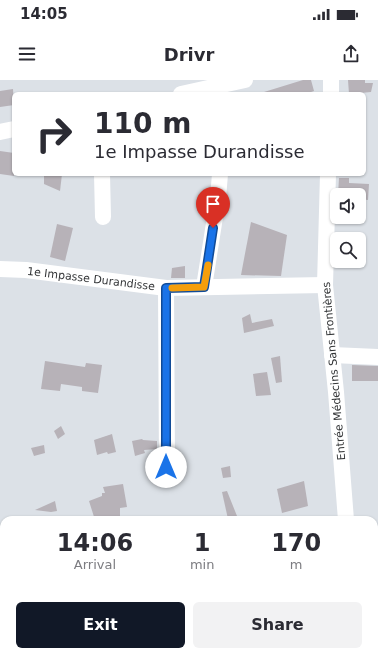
<!DOCTYPE html>
<meta charset="utf-8">
<style>
body{margin:0;font-family:"DejaVu Sans",sans-serif;background:#f2f2f3;color:#2b2b33;height:100vh;display:flex;flex-direction:column;font-size:15px;white-space:nowrap}
*{box-sizing:border-box;margin:0}
p{font-size:13px;color:#7c7c81}
.icon{flex:none;width:22px;height:22px;fill:none;stroke:currentColor;stroke-width:2;stroke-linecap:round;stroke-linejoin:round}
.map{position:relative;flex:1;overflow:hidden}
.side{position:absolute;left:0px;top:436px;width:378px;height:140px;display:flex;flex-direction:column;background:#fff;border-radius:12px 12px 0 0;box-shadow:0 1px 3px #0004}
.side>*{flex:none}
.banner{position:absolute;left:12px;top:12px;width:354px;height:84px;border-radius:6px;box-shadow:0 1px 3px #0004;background:#fff;color:#2b2b33;overflow:hidden}
.buttons{position:absolute;left:330px;top:108px;display:grid;gap:8px}
.buttons a{display:grid;place-items:center;width:36px;height:36px;border-radius:6px;background:#fff;box-shadow:0 1px 3px #0004;font-size:20px}
.pin{position:absolute;display:grid;place-items:center;width:34px;height:34px;color:#fff;margin:-41px -17px;border-radius:50% 50% 50% 0;rotate:-45deg;box-shadow:0 0 4px #0007}
.pin .icon{rotate:45deg}
.me{position:absolute;width:44px;margin:-22px;rotate:0deg;stroke-linejoin:round;filter:drop-shadow(0 0 3px #0008)}
.turn{display:flex;align-items:center;gap:14px;height:84px;padding:0 16px;font-size:18px}
.turn .icon{width:52px;height:52px;stroke-width:2.5}
.turn b{display:block;font-size:28px;line-height:34px}
.eta{display:flex;justify-content:space-evenly;align-items:center;height:68px;text-align:center}
.eta b{font-size:24px;font-weight:600;line-height:28px}
.action{display:flex;gap:8px;margin-top:auto;padding:8px 16px}
.action a{flex:1;height:46px;border-radius:6px;background:#111827;color:#fff;font-size:16px;font-weight:600;line-height:46px;text-align:center}
.action a+a{background:#f2f2f3;color:#2b2b33}
.status{display:flex;justify-content:space-between;align-items:center;height:28px;padding:0 20px;background:#fff;direction:ltr}
.status svg{height:11px;fill:currentColor}
header{display:flex;justify-content:space-between;align-items:center;height:52px;padding:0 16px;background:#fff;font-size:18px;font-weight:600}
.map>svg:first-child{display:block}
</style>
<div class="status"><b>14:05</b><svg viewBox="0 0 49 12"><path d="M0 12V9h3v3zM5 12V6h3v6zM10 12V3h3v9zM15 12V0h3v12zM26 1h20v11H26zM47 4h2v5h-2z"/></svg></div>
<header><svg class="icon" aria-label="menu" viewBox="0 0 24 24"><path d="M4 6h16M4 12h16M4 18h16"/></svg>Drivr<svg class="icon" aria-label="share" viewBox="0 0 24 24"><path d="M12 15V3M7 8l5-5 5 5M5 13v7h14v-7"/></svg></header>
<div class="map">
<svg width="378" height="576" viewBox="0 0 378 576">
<rect width="100%" height="100%" fill="#dce1e7"/>
<!-- building -->
<g fill="#b7b2b8">
<path d="M 303,0 L 311,0 L 314,11 L 305,14 L 265,14 L 264,12 Z"/>
<path d="M 348,0 L 365,0 L 365,3 L 373,3 L 371,12 L 349,14 Z"/>
<path d="M 13,9 L 14,25 L 0,27 L 0,11 Z"/>
<path d="M 0,71 L 14,73 L 14,96 L 0,94 Z"/>
<path d="M 44,94 L 62,94 L 60,111 L 44,104 Z"/>
<path d="M 339,98 L 349,98 L 349,103 L 369,104 L 368,120 L 359,119 L 359,115 L 338,115 Z"/>
<path d="M 251,142 L 287,155 L 281,196 L 241,195 Z"/>
<path d="M 57,144 L 73,148 L 65,181 L 50,177 Z"/>
<path d="M 185,186 L 185,198 L 171,198 L 172,188 Z"/>
<path d="M 250,234 L 252,243 L 272,239 L 274,246 L 244,253 L 242,238 Z"/>
<path d="M 280,276 L 282,302 L 276,303 L 271,278 Z"/>
<path d="M 45,281 L 85,287 L 86,283 L 102,285 L 98,313 L 82,311 L 82,307 L 61,304 L 60,311 L 41,309 Z"/>
<path d="M 352,285 L 378,286 L 378,301 L 352,301 Z"/>
<path d="M 267,292 L 271,315 L 256,316 L 253,294 Z"/>
<path d="M 61,346 L 65,354 L 58,359 L 54,351 Z"/>
<path d="M 112,354 L 116,372 L 108,374 L 107,372 L 97,375 L 94,360 Z"/>
<path d="M 142,359 L 143,360 L 157,361 L 157,369 L 144,370 L 145,373 L 135,376 L 132,361 Z"/>
<path d="M 44,365 L 45,373 L 34,376 L 31,368 Z"/>
<path d="M 230,386 L 231,397 L 223,398 L 221,388 Z"/>
<path d="M 304,401 L 308,426 L 282,433 L 277,409 Z"/>
<path d="M 123,404 L 127,427 L 120,428 L 120,440 L 95,440 L 89,421 L 102,416 L 102,413 L 105,413 L 103,407 Z"/>
<path d="M 227,411 L 237,436 L 228,439 L 222,412 Z"/>
<path d="M 55,421 L 57,431 L 51,432 L 35,430 Z"/>
</g>
<g fill="none" stroke-linecap="round" stroke-linejoin="round">
<!-- minor -->
<g stroke="#fff" stroke-width="16">
<path d="M 181,14 L 245,0"/>
<path d="M 331,14 L 331,0"/>
<path d="M 0,52 L 14,49"/>
<path d="M 102,94 L 103,137"/>
<path d="M 328,94 L 325,205 L 336,312 L 346,440"/>
<path d="M 0,189 L 26,190 L 166,208 L 325,205"/>
<path d="M 204,207 L 218,118 L 220,94"/>
<path d="M 166,208 L 167,387"/>
<path d="M 332,275 L 378,277"/>
<path d="M 257,572 L 257,576"/>
<path d="M 357,572 L 357,576"/>
</g>
</g>
<g fill="none" stroke-linecap="round" stroke-linejoin="round">
<defs>
<path id="route" d="M 166,387 L 166,208 L 204,207 L 213,148"/>
</defs>
<!-- route casing -->
<use href="#route" stroke="#114b97" stroke-width="10"/>
<!-- route -->
<use href="#route" stroke="#1a73e8" stroke-width="7"/>
<!-- slow -->
<path stroke="#f59e0b" stroke-width="7" d="M 172,208 L 204,207 L 208,185"/>
</g>
<g text-anchor="middle" dominant-baseline="central" stroke-width="3" stroke-linejoin="round" paint-order="stroke">
<!-- street labels -->
<g font-size="11" fill="#333537" stroke="#fff">
<text transform="translate(91 199) rotate(7)">1e Impasse Durandisse</text>
<text transform="translate(334 291) rotate(-95)">Entrée Médecins Sans Frontières</text>
</g>
</g>
</svg>
<div class="buttons">
<a><svg class="icon" aria-label="sound" viewBox="0 0 24 24"><path d="M4 9h4l5-4v14l-5-4H4zM17 9q2 3 0 6"/></svg></a>
<a><svg class="icon" aria-label="search" viewBox="0 0 24 24"><circle cx="10" cy="10" r="6"/><path d="M15 15l6 6"/></svg></a>
</div>
<div class="pin" style="left:213px;top:148px;background:#d93025"><svg class="icon" aria-label="arrive" viewBox="0 0 24 24"><path d="M6 21V4h12l-3 4 3 4H6"/></svg></div>
<svg class="me" style="left:166px;top:387px" viewBox="-20 -20 40 40"><circle r="19" fill="#fff"/><path d="M0-13L10 11 0 6-10 11z" fill="#1a73e8"/></svg>
<div class="banner">
<div class="turn"><svg class="icon" aria-label="right" viewBox="0 0 24 24"><path d="M7 20v-9h11M14 6l5 5-5 5"/></svg><div><b>110 m</b>1e Impasse Durandisse</div></div>
</div>
<section class="side">
<div class="eta">
<div><b>14:06</b><p>Arrival</p></div>
<div><b>1</b><p>min</p></div>
<div><b>170</b><p>m</p></div>
</div>
<div class="action"><a>Exit</a><a>Share</a></div>
</section>
</div>
